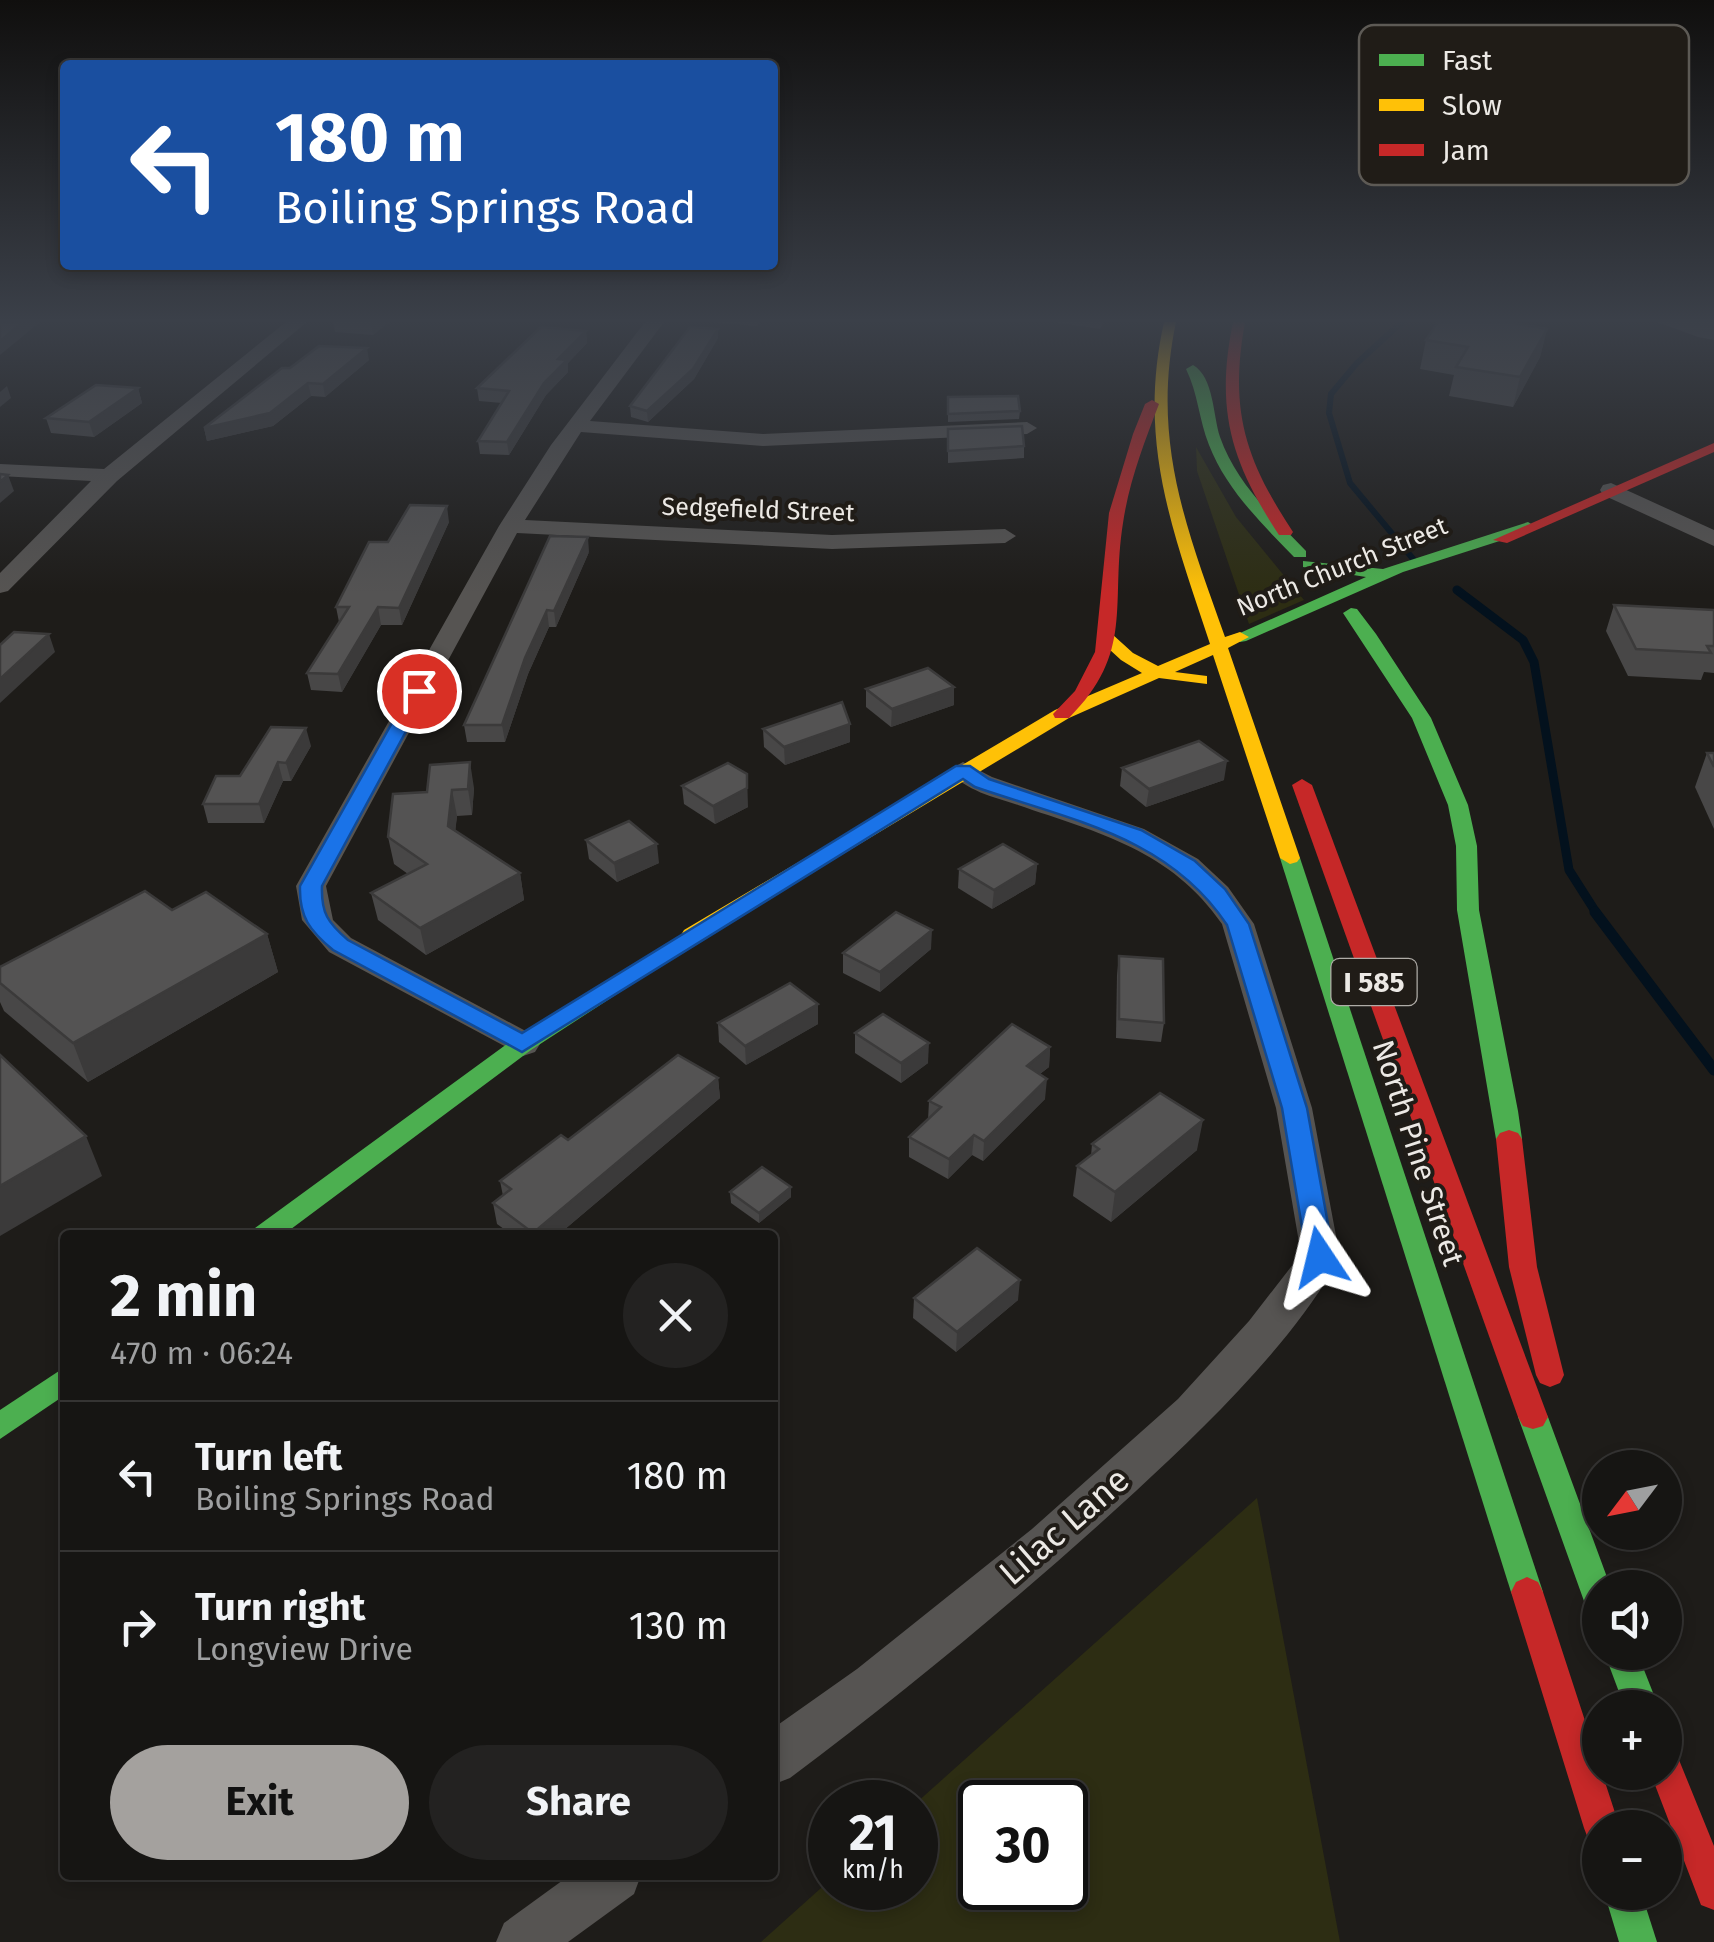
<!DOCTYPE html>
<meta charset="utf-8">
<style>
body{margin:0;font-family:"Fira Sans",sans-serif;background:#232221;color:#f1f3f6;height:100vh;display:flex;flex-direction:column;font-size:38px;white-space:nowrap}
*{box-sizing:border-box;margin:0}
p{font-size:32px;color:#9e9fa0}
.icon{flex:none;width:55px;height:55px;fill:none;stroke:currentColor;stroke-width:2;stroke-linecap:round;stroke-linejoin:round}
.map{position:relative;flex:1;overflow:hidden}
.sheet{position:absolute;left:60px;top:1230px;width:718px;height:650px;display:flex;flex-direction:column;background:#161513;border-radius:10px;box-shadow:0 5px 15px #0003,0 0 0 2px #353433}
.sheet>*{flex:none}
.top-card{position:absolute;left:60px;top:60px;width:718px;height:210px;border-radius:10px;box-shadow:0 5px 15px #0003,0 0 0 2px #353433;background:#1a4fa0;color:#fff;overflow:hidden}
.needle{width:65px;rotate:238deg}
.fabs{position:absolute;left:1582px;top:1450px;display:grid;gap:20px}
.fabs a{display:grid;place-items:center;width:100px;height:100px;border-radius:50%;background:#161513;box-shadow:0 5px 15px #0003,0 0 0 2px #353433;font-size:50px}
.speed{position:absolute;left:808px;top:1780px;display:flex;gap:20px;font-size:50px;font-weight:700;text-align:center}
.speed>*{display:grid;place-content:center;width:130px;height:130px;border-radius:50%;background:#161513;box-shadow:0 5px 15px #0003,0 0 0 2px #353433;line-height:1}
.speed small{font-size:25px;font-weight:400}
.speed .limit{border:5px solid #111;border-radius:15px;background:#fff;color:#111}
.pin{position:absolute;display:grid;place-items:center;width:85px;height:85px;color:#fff;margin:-42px;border:5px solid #fff;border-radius:50%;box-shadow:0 2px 10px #0007}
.me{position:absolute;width:110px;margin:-55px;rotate:350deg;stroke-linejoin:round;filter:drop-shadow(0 0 8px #0008)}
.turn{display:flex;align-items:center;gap:35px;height:210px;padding:0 50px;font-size:45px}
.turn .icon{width:130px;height:130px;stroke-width:2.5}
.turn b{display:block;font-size:70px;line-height:85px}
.round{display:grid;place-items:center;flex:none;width:105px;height:105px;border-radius:52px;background:#232221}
.headline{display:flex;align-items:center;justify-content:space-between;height:170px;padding:0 50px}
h1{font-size:60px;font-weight:700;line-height:75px}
.cta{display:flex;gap:20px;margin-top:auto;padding:20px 50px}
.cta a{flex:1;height:115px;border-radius:60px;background:#a4a19e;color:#111;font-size:40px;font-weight:700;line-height:115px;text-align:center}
.cta a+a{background:#232221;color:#f1f3f6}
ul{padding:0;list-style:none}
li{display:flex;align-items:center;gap:30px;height:150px;padding:0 50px;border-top:2px solid #353433}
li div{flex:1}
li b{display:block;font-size:38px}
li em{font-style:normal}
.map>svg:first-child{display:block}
</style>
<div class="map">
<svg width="1714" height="1942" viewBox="0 0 1714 1942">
<rect width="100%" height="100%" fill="#1e1c19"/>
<!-- green -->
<g fill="#2d2d13" fill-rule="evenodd">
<path d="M 1196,447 L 1236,517 L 1304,600 L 1249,624 L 1197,471 Z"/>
<path d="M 1257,1498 L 1340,1942 L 761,1942 L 830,1880 L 830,1888 L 915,1888 L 915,1804 ZM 980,1802 L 1065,1802 L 1065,1888 L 980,1888 Z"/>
</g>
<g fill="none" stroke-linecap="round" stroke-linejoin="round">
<!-- stream-far2 -->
<path stroke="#03111d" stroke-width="6" d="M 1402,322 L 1357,363 L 1331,394 L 1329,413 L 1350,483 L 1414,560"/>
<!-- stream-far1 -->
<path stroke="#03111d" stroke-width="9" d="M 1457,590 L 1523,640 L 1534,662 L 1569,870 L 1597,914"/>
<!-- stream -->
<path stroke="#03111d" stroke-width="11" d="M 1595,912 L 1714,1070"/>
<!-- street -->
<g fill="#565452" fill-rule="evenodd">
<path d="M 286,322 L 307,322 L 117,481 L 8,591 L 0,593 L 0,573 L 91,481 L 0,476 L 0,464 L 104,469 Z"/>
<path d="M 645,322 L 664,322 L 590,421 L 763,434 L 1027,422 L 1037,428 L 1027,434 L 763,446 L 581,432 L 525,520 L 832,535 L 1005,529 L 1016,536 L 1005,543 L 832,549 L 517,533 L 326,886 L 333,920 L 351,938 L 535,1036 L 540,1044 L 535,1052 L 523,1056 L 329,952 L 302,920 L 296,886 L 499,526 L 551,445 Z"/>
<path d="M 1611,483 L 1714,530 L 1714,546 L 1603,495 L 1600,490 L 1603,485 Z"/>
<path d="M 963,762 L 992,777 L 1144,829 L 1198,859 L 1228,887 L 1254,924 L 1312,1108 L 1340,1257 C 1295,1341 1205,1427 1136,1491 C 1025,1593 910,1688 790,1778 L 772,1785 L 772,1729 L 857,1669 L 1032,1529 L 1178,1399 L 1249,1321 L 1301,1254 L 1276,1108 L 1222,924 C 1171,850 1099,833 1018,805 C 994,797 965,791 949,770 Z"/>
<path d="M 570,1875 L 641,1875 L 634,1894 L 568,1942 L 496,1942 L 504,1923 Z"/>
</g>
<!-- fast -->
<g fill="#4caf50" fill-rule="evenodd">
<path d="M 1193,365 C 1214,377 1213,416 1220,437 C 1236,483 1273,517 1306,551 L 1306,557 L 1294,557 C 1262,524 1226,489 1209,445 C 1199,420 1198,393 1186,369 Z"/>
<path d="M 1528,522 L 1536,527 L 1534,530 L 1403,572 L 1246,641 L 1240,642 L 1231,637 L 1366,577 L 1303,567 L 1303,561 L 1383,569 Z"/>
<path d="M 1351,608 L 1357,609 L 1376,634 L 1431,718 L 1468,805 L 1477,846 L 1479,910 L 1518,1111 L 1522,1139 L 1518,1145 L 1500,1145 L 1496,1139 L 1457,910 L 1456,846 L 1448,805 L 1412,718 L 1343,613 Z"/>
<path d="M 1290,852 L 1300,858 L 1543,1592 L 1538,1602 L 1527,1607 L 1516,1602 L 1511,1592 L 1280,858 Z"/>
<path d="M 692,928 L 700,930 L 703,935 L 700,940 L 531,1050 L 283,1235 L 251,1235 L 255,1228 L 515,1038 Z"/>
<path d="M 65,1367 L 65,1395 L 0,1439 L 0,1410 Z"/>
<path d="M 1533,1405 L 1543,1408 L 1548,1417 L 1611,1588 L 1600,1588 L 1600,1616 L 1589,1612 L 1584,1601 L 1518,1417 L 1523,1408 Z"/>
<path d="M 1604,1652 L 1637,1652 L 1659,1708 L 1625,1708 Z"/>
<path d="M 1604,1892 L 1641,1892 L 1657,1942 L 1619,1942 Z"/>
</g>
<!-- slow -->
<path fill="#ffc107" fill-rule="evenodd" d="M 1164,322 L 1176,322 C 1151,441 1186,527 1225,637 L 1240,632 L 1249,637 L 1228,648 L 1300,858 L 1297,862 L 1290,864 L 1280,858 L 1213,655 L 1175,672 L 1207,676 L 1207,684 L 1159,678 L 1069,718 L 700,940 L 684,940 L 681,935 L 684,930 L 1055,710 L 1142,673 L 1121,660 L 1097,638 L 1100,634 L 1112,634 L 1133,653 L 1158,666 L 1210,644 C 1173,531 1137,443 1164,322 Z"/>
<!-- jam -->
<g fill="#c62828" fill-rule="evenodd">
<path d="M 1233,322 L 1245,322 C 1229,410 1245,459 1293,532 L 1291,535 L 1279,535 C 1231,462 1215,410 1233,322 Z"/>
<path d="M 1152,400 L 1159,404 C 1144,443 1129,482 1123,523 C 1110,605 1135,652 1069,718 L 1055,718 L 1053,714 L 1075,691 L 1095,652 L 1109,513 L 1133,434 L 1145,404 Z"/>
<path d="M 1714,443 L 1714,452 L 1507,543 L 1493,540 Z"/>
<path d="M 1302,779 L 1312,785 L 1548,1417 L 1543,1426 L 1533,1429 L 1523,1426 L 1518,1417 L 1292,785 Z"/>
<path d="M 1509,1130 L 1518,1133 L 1522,1139 L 1537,1267 L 1564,1375 L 1560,1383 L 1550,1387 L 1540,1383 L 1536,1375 L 1509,1267 L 1496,1139 L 1500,1133 Z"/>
<path d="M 1527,1577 L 1538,1582 L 1543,1592 L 1620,1828 L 1600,1828 L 1600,1845 L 1589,1841 L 1584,1828 L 1511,1592 L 1516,1582 Z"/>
<path d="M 1665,1750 L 1677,1755 L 1714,1846 L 1714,1910 L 1701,1905 L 1650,1772 L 1665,1772 Z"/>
</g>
</g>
<!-- wall -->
<g fill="#484747">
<path d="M 333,322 L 389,322 L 373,335 L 335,332 Z"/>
<path d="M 708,322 L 760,322 L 757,326 Z"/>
<path d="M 1053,322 L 1104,322 L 1100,329 Z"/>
<path d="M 1657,322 L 1714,322 L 1714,340 L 1698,337 Z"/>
<path d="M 718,329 L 718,338 L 694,379 L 648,422 L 631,417 L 630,406 Z"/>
<path d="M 1547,329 L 1540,357 L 1513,407 L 1449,396 L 1454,375 L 1420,369 L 1426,340 Z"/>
<path d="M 586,331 L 587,343 L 568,363 L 568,372 L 546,395 L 509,455 L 480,454 L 478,441 L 502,403 L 479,401 L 477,388 Z"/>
<path d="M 369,360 L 325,397 L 311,396 L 273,426 L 207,441 L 204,428 L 290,368 Z"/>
<path d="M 138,388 L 142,403 L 94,437 L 51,433 L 46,418 Z"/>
<path d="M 948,397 L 1020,411 L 1019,419 L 948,422 Z"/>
<path d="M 948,429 L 1024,446 L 1024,458 L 948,463 Z"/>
<path d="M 449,522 L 402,625 L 381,625 L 342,692 L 311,690 L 307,673 L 339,622 L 336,607 L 388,542 Z"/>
<path d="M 589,552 L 556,627 L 549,627 L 528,674 L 505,742 L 467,742 L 464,725 Z"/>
<path d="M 1614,605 L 1714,610 L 1714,673 L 1704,672 L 1701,680 L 1628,676 L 1606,631 Z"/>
<path d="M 866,689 L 954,705 L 891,727 L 866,707 Z"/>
<path d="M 763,729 L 850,742 L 785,765 L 764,747 Z"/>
<path d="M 311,746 L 291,781 L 283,781 L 264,823 L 208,823 L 203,804 L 240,776 Z"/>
<path d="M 1707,753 L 1714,753 L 1714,829 L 1695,787 Z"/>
<path d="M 1122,768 L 1224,780 L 1146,807 L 1120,786 Z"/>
<path d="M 682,786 L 748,807 L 715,824 L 684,804 Z"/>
<path d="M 474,788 L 472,815 L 457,816 L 455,831 L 520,873 L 524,900 L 426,955 L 378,920 L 371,893 L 408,874 L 394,864 L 388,837 L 427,792 Z"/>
<path d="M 586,840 L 659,863 L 617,882 L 589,859 Z"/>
<path d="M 1037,864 L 1035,884 L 992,909 L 958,888 L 959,869 Z"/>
<path d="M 172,910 L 267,934 L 278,972 L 88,1082 L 4,1011 L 0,1002 L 0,967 Z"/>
<path d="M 931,949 L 880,992 L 843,973 L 843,953 Z"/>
<path d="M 1119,956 L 1164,1023 L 1161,1042 L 1116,1038 L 1117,975 Z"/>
<path d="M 818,1004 L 818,1024 L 746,1065 L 719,1042 L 718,1023 Z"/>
<path d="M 855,1033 L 928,1063 L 901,1083 L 855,1053 Z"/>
<path d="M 1050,1047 L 1049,1067 L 1040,1074 L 1045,1099 L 983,1161 L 972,1155 L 948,1179 L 909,1157 L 909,1137 L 928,1120 L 929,1101 Z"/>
<path d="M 718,1078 L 720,1098 L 558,1235 L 512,1235 L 497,1224 L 493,1203 L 503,1196 L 500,1181 L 568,1140 Z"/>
<path d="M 1092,1144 L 1197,1150 L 1111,1222 L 1073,1196 L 1077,1166 L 1091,1156 Z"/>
<path d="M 730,1192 L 791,1197 L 759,1223 L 731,1203 Z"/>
<path d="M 914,1298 L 1018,1300 L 956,1352 L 913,1318 Z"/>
</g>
<!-- shaded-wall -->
<g fill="#3b3a3a">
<path d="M 23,322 L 40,322 L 0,355 L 0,341 Z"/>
<path d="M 371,322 L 389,322 L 373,335 Z"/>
<path d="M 718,329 L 718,338 L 694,379 L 648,422 L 647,411 Z"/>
<path d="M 1547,329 L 1540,357 L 1513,407 L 1520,377 Z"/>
<path d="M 586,331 L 587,343 L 568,363 L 568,372 L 546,395 L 509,455 L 507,442 L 558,359 Z"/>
<path d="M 367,348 L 369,360 L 325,397 L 323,384 Z"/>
<path d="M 308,383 L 311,396 L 273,426 L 207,441 L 204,428 Z"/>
<path d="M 7,386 L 11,398 L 0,407 L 0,392 Z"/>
<path d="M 138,388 L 142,403 L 94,437 L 89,422 Z"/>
<path d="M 8,475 L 14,491 L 0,503 L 0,482 Z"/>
<path d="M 447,506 L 449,522 L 402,625 L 399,608 Z"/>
<path d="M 588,537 L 589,552 L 556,627 L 554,611 Z"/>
<path d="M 378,607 L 381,625 L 342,692 L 338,674 Z"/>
<path d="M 547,610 L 549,627 L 528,674 L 505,742 L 502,725 L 525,658 Z"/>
<path d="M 49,634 L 55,652 L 0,703 L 0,679 Z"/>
<path d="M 954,687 L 954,705 L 891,727 L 892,709 Z"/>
<path d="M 850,724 L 850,742 L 785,765 L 784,747 Z"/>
<path d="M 306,728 L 311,746 L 291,781 L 286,763 Z"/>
<path d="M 1227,761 L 1224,780 L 1146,807 L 1149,789 Z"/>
<path d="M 278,762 L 283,781 L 264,823 L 259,804 Z"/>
<path d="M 470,762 L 474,788 L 472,815 L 468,789 Z"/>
<path d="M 747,774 L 748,807 L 715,824 L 713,806 Z"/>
<path d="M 452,790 L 457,816 L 453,852 L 448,826 Z"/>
<path d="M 657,844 L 659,863 L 617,882 L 614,863 Z"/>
<path d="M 1037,864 L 1035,884 L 992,909 L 994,890 Z"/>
<path d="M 520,873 L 524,900 L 426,955 L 420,928 Z"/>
<path d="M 932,930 L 931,949 L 880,992 L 880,972 Z"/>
<path d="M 267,934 L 278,972 L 88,1082 L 73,1043 Z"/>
<path d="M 818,1004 L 818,1024 L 746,1065 L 745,1046 Z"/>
<path d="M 929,1043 L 928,1063 L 901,1083 L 901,1063 Z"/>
<path d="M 1050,1047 L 1049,1067 L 1025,1085 L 1027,1066 Z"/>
<path d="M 718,1078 L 720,1098 L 558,1235 L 534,1235 L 533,1233 Z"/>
<path d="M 1047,1079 L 1045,1099 L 983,1161 L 984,1141 Z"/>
<path d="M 1203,1120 L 1197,1150 L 1111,1222 L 1115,1192 Z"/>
<path d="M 974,1135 L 972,1155 L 948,1179 L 949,1159 Z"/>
<path d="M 86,1136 L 102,1176 L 0,1236 L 0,1186 Z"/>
<path d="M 791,1187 L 791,1197 L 759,1223 L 759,1213 Z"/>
<path d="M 1020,1280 L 1018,1300 L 956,1352 L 957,1332 Z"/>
</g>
<!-- building -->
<g fill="#545353" stroke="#3b3a3a" stroke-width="2.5">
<path d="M 0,322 L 23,322 L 0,341 Z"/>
<path d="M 1438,322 L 1508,322 L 1547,329 L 1520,377 L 1456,367 L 1468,347 L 1426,340 Z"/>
<path d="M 541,327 L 586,331 L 558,359 L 567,360 L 544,383 L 507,442 L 478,441 L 509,391 L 477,388 Z"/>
<path d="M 690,327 L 718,329 L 693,369 L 647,411 L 630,406 Z"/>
<path d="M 319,346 L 367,348 L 323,384 L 308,383 L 270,413 L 204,428 L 282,368 L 290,368 Z"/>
<path d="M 96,385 L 138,388 L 89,422 L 46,418 Z"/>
<path d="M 1018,396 L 1020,411 L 948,414 L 948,397 Z"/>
<path d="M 1022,426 L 1024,446 L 948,451 L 948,429 Z"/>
<path d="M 0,474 L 8,475 L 0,482 Z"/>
<path d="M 410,505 L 447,506 L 399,608 L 378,607 L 338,674 L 307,673 L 349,607 L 336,607 L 369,542 L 388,542 Z"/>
<path d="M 550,536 L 588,537 L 554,611 L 547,610 L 525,658 L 502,725 L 464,725 Z"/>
<path d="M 1614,605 L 1714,610 L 1714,646 L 1707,646 L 1711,653 L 1636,649 Z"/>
<path d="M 14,632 L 49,634 L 0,679 L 0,645 Z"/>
<path d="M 928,668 L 954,687 L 892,709 L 866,689 Z"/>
<path d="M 842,702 L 850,724 L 784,747 L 763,729 Z"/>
<path d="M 271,727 L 306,728 L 286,763 L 278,762 L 259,804 L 203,804 L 216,776 L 240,776 Z"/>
<path d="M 1199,741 L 1227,761 L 1149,789 L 1122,768 Z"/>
<path d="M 1707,753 L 1714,753 L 1714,767 Z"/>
<path d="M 470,762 L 468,789 L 452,790 L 448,826 L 520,873 L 420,928 L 371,893 L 427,864 L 388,837 L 393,794 L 427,792 L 430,765 Z"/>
<path d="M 728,763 L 747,774 L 747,788 L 713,806 L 682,786 Z"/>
<path d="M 629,821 L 657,844 L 614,863 L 586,840 Z"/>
<path d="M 1003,844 L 1037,864 L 994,890 L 959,869 Z"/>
<path d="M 145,891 L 172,910 L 206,892 L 267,934 L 73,1043 L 0,983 L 0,967 Z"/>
<path d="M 896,912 L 932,930 L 880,972 L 843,953 Z"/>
<path d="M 1119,956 L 1163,959 L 1164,1023 L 1119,1019 Z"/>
<path d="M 790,983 L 818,1004 L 745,1046 L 718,1023 Z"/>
<path d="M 883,1014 L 929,1043 L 901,1063 L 855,1033 Z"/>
<path d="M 1012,1024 L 1050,1047 L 1027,1066 L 1047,1079 L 984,1141 L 974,1135 L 949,1159 L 909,1137 L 941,1107 L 929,1101 Z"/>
<path d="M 0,1055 L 86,1136 L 0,1186 Z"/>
<path d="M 678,1055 L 718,1078 L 533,1233 L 493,1203 L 511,1189 L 500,1181 L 561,1135 L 568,1140 Z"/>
<path d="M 1160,1093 L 1203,1120 L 1115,1192 L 1077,1166 L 1099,1149 L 1092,1144 Z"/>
<path d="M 762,1167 L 791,1187 L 759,1213 L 730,1192 Z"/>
<path d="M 977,1248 L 1020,1280 L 957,1332 L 914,1298 Z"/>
</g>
<!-- sky -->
<linearGradient id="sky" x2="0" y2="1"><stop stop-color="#100f0e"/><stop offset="0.54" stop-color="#3b4049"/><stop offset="1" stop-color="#3b4049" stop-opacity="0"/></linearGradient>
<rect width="1714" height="594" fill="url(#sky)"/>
<!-- route -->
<path fill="#1a73e8" stroke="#114b97" stroke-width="2.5" d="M 419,686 L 428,691 L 322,886 C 321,913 328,923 348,940 L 522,1033 L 956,766 L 970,766 L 989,779 L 1141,830 L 1195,861 L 1225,889 L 1249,924 L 1307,1108 L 1334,1257 L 1330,1265 L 1320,1268 L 1311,1265 L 1307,1257 L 1282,1108 L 1227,925 C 1168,836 1070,820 975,787 L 963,779 L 522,1052 L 333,950 C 310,931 299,917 300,886 L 410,691 Z"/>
<g text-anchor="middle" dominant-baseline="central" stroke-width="8" stroke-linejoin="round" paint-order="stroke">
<!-- far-street labels -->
<g font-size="25" fill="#ece9e5" stroke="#201c17">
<text transform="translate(758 510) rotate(2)">Sedgefield Street</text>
<text transform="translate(1342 567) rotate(-22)">North Church Street</text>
</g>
<!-- shield labels -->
<rect fill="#201c17" stroke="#afaca7" stroke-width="2.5" x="1331.5" y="959" width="85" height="46" rx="8"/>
<g font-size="28" font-weight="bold" fill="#ece9e5">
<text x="1374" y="982">I 585</text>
</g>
<!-- street labels -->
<g font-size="30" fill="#ece9e5" stroke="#201c17">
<text transform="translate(1418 1153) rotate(72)">North Pine Street</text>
</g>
<!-- near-street labels -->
<g font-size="35" fill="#ece9e5" stroke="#201c17">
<text transform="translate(1064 1526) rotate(-41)">Lilac Lane</text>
</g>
</g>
<!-- legend -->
<rect x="1359" y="25" width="330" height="160" rx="15" fill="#201c17" stroke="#5d5a55" stroke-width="2.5"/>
<rect x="1379" y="54" width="45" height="12" fill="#4caf50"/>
<rect x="1379" y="99" width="45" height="12" fill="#ffc107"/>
<rect x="1379" y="144" width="45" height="12" fill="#c62828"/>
<g font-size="28" fill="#ece9e5">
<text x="1442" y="70">Fast</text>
<text x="1442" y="115">Slow</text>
<text x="1442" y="160">Jam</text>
</g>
</svg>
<div class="fabs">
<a><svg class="needle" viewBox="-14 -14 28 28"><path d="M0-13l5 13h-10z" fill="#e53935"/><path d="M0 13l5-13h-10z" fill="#9e9fa0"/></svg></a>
<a><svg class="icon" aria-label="sound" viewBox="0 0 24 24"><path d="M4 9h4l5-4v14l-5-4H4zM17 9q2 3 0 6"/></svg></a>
<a>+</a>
<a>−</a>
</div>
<div class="speed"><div>21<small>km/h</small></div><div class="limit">30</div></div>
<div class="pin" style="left:419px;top:691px;background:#d93025"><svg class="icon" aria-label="arrive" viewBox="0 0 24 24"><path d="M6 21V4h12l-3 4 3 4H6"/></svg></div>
<svg class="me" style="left:1320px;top:1257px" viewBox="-20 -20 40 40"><path d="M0-17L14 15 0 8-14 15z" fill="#1a73e8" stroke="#fff" stroke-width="4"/></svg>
<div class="top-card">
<div class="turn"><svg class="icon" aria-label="left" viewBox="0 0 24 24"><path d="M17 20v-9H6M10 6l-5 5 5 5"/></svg><div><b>180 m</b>Boiling Springs Road</div></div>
</div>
<section class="sheet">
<div class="headline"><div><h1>2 min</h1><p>470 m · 06:24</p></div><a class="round"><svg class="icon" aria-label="close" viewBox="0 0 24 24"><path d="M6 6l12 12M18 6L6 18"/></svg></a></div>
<ul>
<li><svg class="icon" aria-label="left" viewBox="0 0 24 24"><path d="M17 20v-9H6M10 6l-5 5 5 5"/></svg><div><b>Turn left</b><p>Boiling Springs Road</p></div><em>180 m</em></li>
<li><svg class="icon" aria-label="right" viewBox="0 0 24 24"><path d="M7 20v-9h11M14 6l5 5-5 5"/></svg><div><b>Turn right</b><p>Longview Drive</p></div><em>130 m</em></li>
</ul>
<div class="cta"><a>Exit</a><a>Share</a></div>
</section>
</div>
